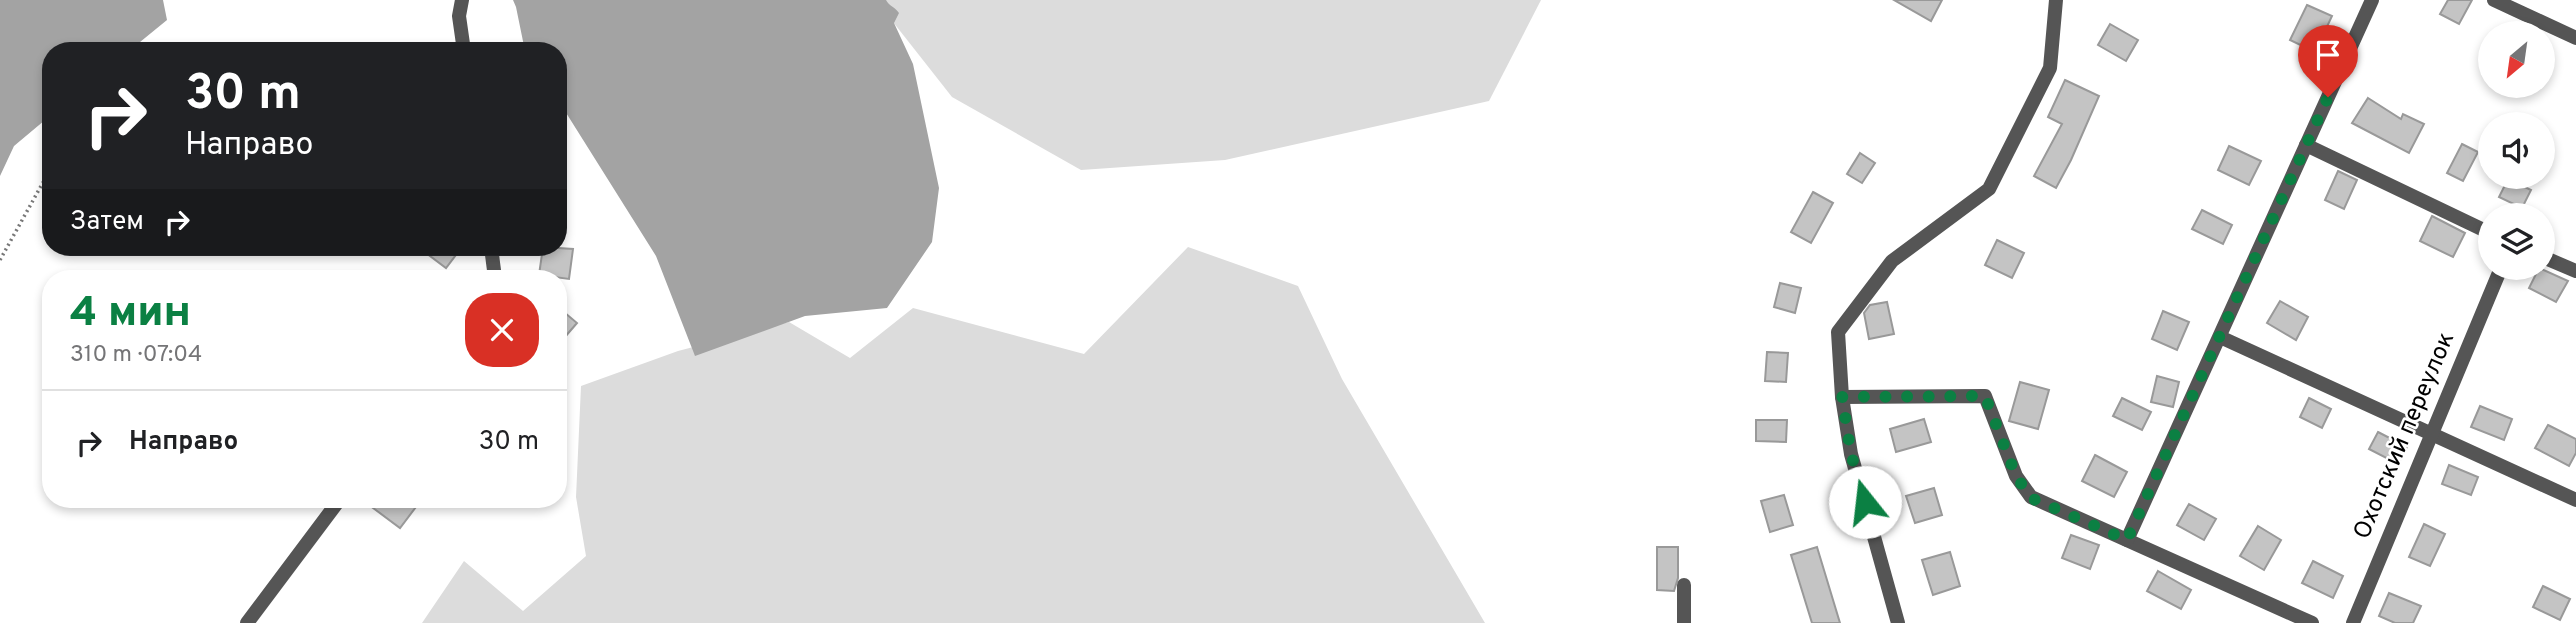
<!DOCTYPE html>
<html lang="ru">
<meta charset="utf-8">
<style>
body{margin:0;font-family:Overpass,sans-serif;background:#f2f2f2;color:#202124;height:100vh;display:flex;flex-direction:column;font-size:26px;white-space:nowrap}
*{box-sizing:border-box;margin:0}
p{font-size:23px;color:#757577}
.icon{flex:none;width:38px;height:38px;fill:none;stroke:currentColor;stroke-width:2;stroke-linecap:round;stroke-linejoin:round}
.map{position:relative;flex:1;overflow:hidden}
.sheet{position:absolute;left:42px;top:270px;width:525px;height:238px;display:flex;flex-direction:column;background:#fff;border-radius:28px;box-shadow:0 4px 10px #0003}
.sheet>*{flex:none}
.guide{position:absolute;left:42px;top:42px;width:525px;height:214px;border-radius:28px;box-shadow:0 4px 10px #0003;background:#202124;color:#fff;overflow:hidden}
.needle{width:46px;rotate:209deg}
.controls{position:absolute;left:2478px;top:21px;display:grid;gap:14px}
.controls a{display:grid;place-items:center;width:77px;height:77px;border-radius:50%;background:#fff;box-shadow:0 4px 10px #0003;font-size:35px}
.pin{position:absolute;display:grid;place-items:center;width:60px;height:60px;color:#fff;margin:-72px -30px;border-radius:50% 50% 50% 0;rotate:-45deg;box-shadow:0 0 7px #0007}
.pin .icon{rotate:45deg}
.me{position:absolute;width:77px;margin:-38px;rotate:344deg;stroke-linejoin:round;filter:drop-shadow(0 0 5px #0008)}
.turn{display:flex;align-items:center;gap:24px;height:147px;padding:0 28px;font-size:32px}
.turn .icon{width:91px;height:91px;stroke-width:2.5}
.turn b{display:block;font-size:49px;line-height:60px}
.then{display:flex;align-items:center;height:66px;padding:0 28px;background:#0003;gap:14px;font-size:26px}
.round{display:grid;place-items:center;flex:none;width:74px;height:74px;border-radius:28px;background:#f2f2f2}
.head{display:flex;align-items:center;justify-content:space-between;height:119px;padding:0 28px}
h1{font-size:42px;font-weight:800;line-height:52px;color:#0b8043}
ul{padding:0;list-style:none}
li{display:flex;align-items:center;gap:21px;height:105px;padding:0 28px;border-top:2px solid #e0e0e0}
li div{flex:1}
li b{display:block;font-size:26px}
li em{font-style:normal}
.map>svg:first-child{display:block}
</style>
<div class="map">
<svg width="2576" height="623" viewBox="0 0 2576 623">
<rect width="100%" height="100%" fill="#fff"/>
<!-- green -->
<g fill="#dcdcdc">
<path d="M 880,0 L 1541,0 L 1489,101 L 1225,160 L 1081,170 L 952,97 L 882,8 Z"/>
<path d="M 1188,247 L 1298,286 L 1342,379 L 1485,623 L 422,623 L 464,561 L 523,611 L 586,556 L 576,497 L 581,386 L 678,351 L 789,322 L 850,358 L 913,308 L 1084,354 Z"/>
</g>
<!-- water -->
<g fill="#a3a3a3">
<path d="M 0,0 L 163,0 L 167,20 L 129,51 L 51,51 L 51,115 L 14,146 L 0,176 Z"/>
<path d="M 513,0 L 886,0 C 889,6 895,7 899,13 L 894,23 L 913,64 L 939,188 L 932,242 L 887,308 L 805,316 L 695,356 L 656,256 L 558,100 L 558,51 L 525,51 L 516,7 Z"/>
</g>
<!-- building -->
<g fill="#c4c4c4" stroke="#999" stroke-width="2">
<path d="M 1894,0 L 1942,0 L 1931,21 Z"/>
<path d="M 2448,0 L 2472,0 L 2459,24 L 2440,14 Z"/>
<path d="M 2307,5 L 2332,16 L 2315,52 L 2290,40 Z"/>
<path d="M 2110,24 L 2138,40 L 2126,61 L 2098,45 Z"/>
<path d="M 2065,80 L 2099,96 L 2071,160 L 2056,188 L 2034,176 L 2062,124 L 2048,117 Z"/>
<path d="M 2368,98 L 2401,119 L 2403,114 L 2424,124 L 2409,153 L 2352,123 Z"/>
<path d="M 2462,144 L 2478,152 L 2463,181 L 2447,173 Z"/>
<path d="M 2229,146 L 2261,161 L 2249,185 L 2218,170 Z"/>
<path d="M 1860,153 L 1875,163 L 1862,183 L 1847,174 Z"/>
<path d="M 2338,171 L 2357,180 L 2344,209 L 2325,200 Z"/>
<path d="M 2508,179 L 2531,190 L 2522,208 L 2499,197 Z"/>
<path d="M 1813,192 L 1833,203 L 1811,243 L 1791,232 Z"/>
<path d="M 2202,210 L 2232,225 L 2223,244 L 2192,229 Z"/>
<path d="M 2432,216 L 2465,233 L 2453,257 L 2420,241 Z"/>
<path d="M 1997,240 L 2024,253 L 2012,278 L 1985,265 Z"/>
<path d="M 418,247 L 462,247 L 446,268 Z"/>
<path d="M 543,247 L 573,249 L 569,279 L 539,275 Z"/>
<path d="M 2539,268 L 2568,281 L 2556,302 L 2529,288 Z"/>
<path d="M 1780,283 L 1801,288 L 1795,313 L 1774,307 Z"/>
<path d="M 2280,301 L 2308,317 L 2296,340 L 2267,323 Z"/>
<path d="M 1887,302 L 1894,334 L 1869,339 L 1864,313 L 1870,305 Z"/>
<path d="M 558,307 L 577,323 L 558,345 Z"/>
<path d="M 2163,311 L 2189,322 L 2177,350 L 2152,339 Z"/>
<path d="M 1767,352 L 1788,353 L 1786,382 L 1765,381 Z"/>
<path d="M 2157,376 L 2179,382 L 2173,407 L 2151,402 Z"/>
<path d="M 2020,382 L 2049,390 L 2038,429 L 2009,421 Z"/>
<path d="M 2122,398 L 2151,412 L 2142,430 L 2113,416 Z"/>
<path d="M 2309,398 L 2331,409 L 2322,428 L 2300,417 Z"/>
<path d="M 2480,406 L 2512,419 L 2504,440 L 2471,427 Z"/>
<path d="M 1924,419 L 1931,442 L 1896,452 L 1890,429 Z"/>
<path d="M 1756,420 L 1787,420 L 1786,442 L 1756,441 Z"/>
<path d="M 2548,425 L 2576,439 L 2576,453 L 2569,466 L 2535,448 Z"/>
<path d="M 2378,432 L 2407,447 L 2398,464 L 2369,449 Z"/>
<path d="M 2095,455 L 2127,472 L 2114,497 L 2082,481 Z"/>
<path d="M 2449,465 L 2478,477 L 2471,495 L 2442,484 Z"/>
<path d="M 1934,488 L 1942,515 L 1915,523 L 1906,496 Z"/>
<path d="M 1784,495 L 1793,525 L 1770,532 L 1761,501 Z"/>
<path d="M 361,499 L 422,499 L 400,528 Z"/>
<path d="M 2189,504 L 2216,519 L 2204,540 L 2177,525 Z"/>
<path d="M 2424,524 L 2445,534 L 2430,566 L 2409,557 Z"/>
<path d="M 2258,526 L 2281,540 L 2264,570 L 2240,556 Z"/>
<path d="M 2071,535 L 2099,545 L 2090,569 L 2062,558 Z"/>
<path d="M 1657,547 L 1678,547 L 1678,578 L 1674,591 L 1657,590 Z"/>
<path d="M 1817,547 L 1840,623 L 1812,623 L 1791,555 Z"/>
<path d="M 1950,552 L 1960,586 L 1933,595 L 1922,560 Z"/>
<path d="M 2313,561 L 2343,576 L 2333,598 L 2302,583 Z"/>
<path d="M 2158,571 L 2191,590 L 2181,609 L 2147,591 Z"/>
<path d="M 2543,586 L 2570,599 L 2560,620 L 2533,607 Z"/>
<path d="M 2389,593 L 2421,606 L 2413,623 L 2395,623 L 2379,616 Z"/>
</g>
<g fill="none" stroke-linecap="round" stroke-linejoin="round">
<!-- path -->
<path stroke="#777" stroke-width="3.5" stroke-dasharray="2 3.5" stroke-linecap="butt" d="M 0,260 L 51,168"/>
<!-- minor -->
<g stroke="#555" stroke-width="14">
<path d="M 462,0 L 459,16 L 464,51"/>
<path d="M 2494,0 L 2576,38"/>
<path d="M 2306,145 L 2490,233"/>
<path d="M 491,247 L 495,278"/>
<path d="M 2543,257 L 2576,271"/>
<path d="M 2220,337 L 2576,500"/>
<path d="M 1842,397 L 1985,396 L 2016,476 L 2031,497 L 2312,623"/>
<path d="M 2127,540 L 2372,0"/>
<path d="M 1684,585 L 1684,623"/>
<path d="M 247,623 L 340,499"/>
<path d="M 1898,623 L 1851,454 L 1842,397 L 1838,332 L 1892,261 L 1989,189 L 2050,68 L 2056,0"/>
<path d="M 2353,623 L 2501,268"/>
</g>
</g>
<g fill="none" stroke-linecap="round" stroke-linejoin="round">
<!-- route -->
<path stroke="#0b8043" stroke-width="12" stroke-dasharray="0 21.6" d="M 1865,502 L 1851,454 L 1842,397 L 1985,396 L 2016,476 L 2031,498 L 2127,540 L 2328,97"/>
</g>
<g text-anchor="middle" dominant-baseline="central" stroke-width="5" stroke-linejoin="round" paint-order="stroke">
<!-- street labels -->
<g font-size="24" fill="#000" stroke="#fff">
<text transform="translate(2405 436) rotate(-67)">Охотский переулок</text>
</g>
</g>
</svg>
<div class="controls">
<a><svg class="needle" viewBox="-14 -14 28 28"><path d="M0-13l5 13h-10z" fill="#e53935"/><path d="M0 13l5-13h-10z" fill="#757577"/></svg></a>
<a><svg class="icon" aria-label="sound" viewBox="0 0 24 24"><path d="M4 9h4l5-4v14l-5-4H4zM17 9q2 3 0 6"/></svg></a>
<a><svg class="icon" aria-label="layers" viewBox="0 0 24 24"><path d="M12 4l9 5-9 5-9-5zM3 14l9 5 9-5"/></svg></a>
</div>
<div class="pin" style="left:2328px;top:97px;background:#d93025"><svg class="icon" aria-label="arrive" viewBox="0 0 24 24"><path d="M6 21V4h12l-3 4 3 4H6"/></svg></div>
<svg class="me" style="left:1865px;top:502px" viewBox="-20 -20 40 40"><circle r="19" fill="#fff"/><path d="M0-13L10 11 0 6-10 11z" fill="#0b8043"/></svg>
<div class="guide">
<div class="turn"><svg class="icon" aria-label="right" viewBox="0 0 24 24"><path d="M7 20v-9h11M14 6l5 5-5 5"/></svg><div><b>30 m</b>Направо</div></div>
<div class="then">Затем<svg class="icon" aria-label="right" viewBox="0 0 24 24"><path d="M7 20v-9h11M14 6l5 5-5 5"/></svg></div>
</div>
<section class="sheet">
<div class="head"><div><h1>4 мин</h1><p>310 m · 07:04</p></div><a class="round" style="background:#d93025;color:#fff"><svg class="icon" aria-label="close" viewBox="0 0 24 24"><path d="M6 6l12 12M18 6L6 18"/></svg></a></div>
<ul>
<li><svg class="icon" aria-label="right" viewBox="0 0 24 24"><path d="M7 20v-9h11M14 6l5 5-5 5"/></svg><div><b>Направо</b></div><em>30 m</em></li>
</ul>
</section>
</div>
